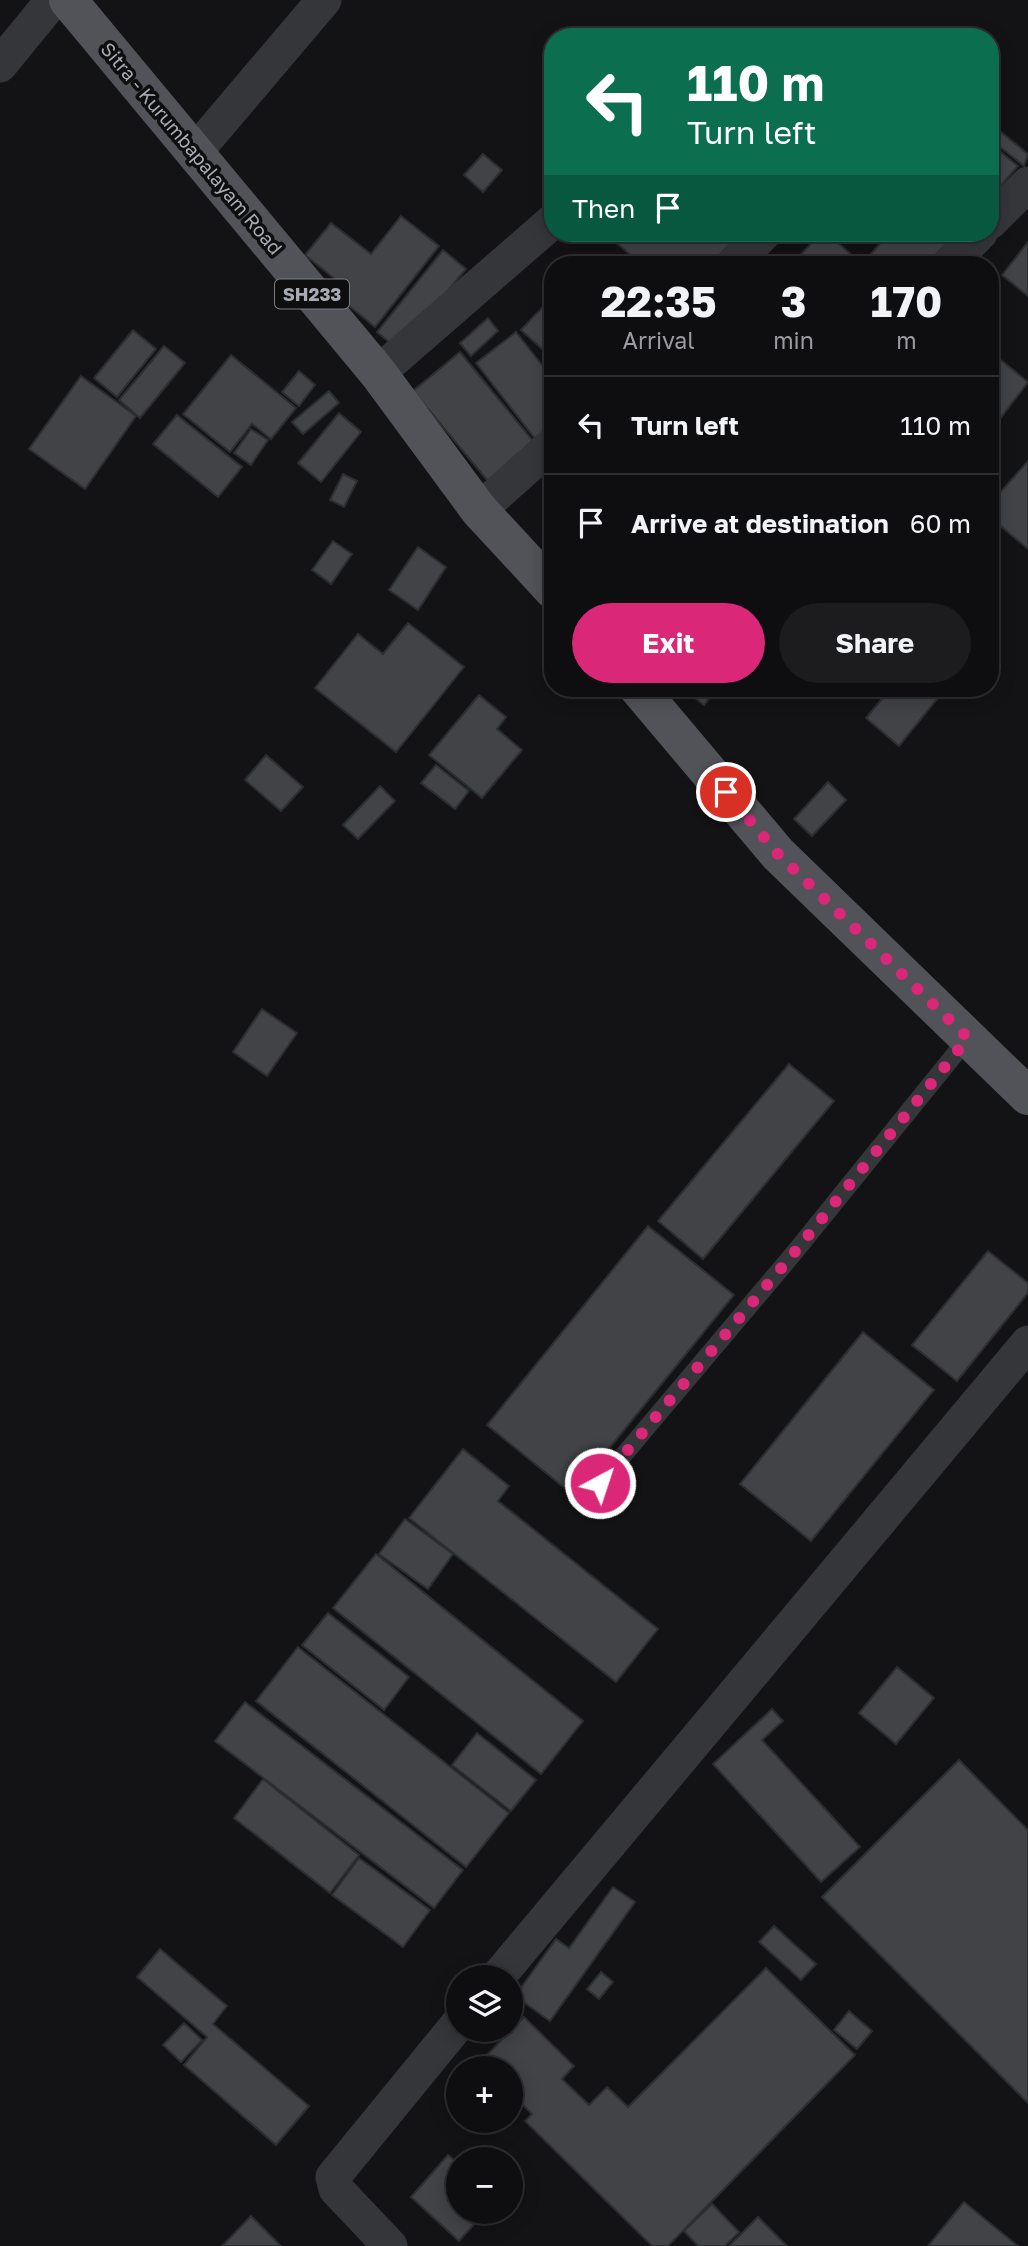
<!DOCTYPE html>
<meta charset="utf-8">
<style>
body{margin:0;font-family:"Golos Text",sans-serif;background:#1c1c1e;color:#f1f3f6;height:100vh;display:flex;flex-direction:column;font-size:26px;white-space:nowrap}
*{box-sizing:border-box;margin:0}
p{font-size:23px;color:#9b9c9f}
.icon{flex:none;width:38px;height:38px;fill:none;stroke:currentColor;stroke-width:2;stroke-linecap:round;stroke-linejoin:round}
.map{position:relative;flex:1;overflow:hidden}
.sheet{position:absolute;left:544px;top:256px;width:455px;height:441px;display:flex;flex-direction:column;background:#0e0e10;border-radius:28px;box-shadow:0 4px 18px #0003,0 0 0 2px #2e2e30}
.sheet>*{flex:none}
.hud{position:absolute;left:544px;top:28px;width:455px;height:214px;border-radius:28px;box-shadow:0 4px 18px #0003,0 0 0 2px #2e2e30;background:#0b6e4f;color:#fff;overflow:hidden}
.buttons{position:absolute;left:446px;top:1965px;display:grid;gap:14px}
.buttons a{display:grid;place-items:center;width:77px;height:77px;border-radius:50%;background:#0e0e10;box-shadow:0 4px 18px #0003,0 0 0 2px #2e2e30;font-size:35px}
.pin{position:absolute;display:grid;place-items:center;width:60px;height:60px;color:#fff;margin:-30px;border:4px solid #fff;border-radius:50%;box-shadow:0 2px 7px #0007}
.me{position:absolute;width:77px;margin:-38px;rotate:40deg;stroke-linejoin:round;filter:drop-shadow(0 0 5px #0008)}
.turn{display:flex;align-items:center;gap:24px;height:147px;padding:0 28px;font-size:32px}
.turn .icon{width:91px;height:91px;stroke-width:2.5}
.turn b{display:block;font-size:49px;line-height:60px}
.then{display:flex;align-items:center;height:66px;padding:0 28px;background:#0003;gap:14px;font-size:26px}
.eta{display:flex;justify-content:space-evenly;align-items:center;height:119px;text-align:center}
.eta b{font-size:42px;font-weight:700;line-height:49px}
.button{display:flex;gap:14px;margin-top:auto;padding:14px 28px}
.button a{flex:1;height:80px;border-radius:42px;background:#db2777;color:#fff;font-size:28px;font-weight:700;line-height:80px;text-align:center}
.button a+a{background:#1c1c1e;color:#f1f3f6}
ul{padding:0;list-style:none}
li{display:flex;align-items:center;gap:21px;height:98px;padding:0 28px;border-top:2px solid #2e2e30}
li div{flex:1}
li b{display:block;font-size:26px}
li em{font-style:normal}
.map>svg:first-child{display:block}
</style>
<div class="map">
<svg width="1028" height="2246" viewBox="0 0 1028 2246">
<rect width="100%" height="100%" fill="#131315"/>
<!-- building -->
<g fill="#424347" stroke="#2d2e30" stroke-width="2">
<path d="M 990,123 L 1028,154 L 1024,166 L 990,139 Z"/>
<path d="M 990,143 L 1018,166 L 990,198 Z"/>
<path d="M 483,154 L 502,170 L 483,192 L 464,175 Z"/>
<path d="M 401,216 L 439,246 L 375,327 L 337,296 L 345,287 L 305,255 L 331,223 L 371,254 Z"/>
<path d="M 605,233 L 744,233 L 716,264 L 641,264 Z"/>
<path d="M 821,233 L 827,233 L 862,264 L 792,264 Z"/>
<path d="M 889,233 L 961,233 L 934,264 L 883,264 L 871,254 Z"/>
<path d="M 1028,242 L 1028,296 L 1002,275 Z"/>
<path d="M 443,250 L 466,269 L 399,350 L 377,332 Z"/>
<path d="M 553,296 L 553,359 L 521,330 Z"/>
<path d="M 488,318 L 498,331 L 471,356 L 460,343 Z"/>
<path d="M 133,330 L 156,349 L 117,397 L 94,378 Z"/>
<path d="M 516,332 L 553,379 L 553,434 L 540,445 L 476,363 Z"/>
<path d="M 164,346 L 185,363 L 140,418 L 119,400 Z"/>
<path d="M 990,351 L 1028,382 L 990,432 Z"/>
<path d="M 460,352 L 538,447 L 492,486 L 413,391 Z"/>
<path d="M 231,355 L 296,408 L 271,439 L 252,424 L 230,452 L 183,414 Z"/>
<path d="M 299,371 L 315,385 L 299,406 L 282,392 Z"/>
<path d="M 81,376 L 136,416 L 85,489 L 29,449 Z"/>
<path d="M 329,391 L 339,403 L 303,434 L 292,422 Z"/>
<path d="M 339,413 L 361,432 L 321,482 L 298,463 Z"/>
<path d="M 177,415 L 242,467 L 218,497 L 153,444 Z"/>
<path d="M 251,429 L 268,440 L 251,465 L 234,453 Z"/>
<path d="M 1028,461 L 1028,549 L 990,517 L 990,504 Z"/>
<path d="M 343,474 L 357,481 L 344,507 L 330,500 Z"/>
<path d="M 333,541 L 352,554 L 331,584 L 312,570 Z"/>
<path d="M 418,547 L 446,567 L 418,610 L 389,590 Z"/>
<path d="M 408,623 L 464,667 L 396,752 L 315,688 L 358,634 L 383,654 Z"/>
<path d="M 682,688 L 717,688 L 704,705 Z"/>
<path d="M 891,688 L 946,688 L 899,746 L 866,718 Z"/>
<path d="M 479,695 L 506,717 L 497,729 L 522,750 L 482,798 L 429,755 Z"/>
<path d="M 266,755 L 303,787 L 281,811 L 245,780 Z"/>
<path d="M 436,765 L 469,791 L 455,809 L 421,783 Z"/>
<path d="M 828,782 L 846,800 L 812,836 L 794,819 Z"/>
<path d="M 380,786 L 395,801 L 358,839 L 343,825 Z"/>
<path d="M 262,1009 L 297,1033 L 267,1076 L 233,1052 Z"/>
<path d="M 789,1064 L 834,1101 L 703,1259 L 658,1221 Z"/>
<path d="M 648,1226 L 734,1295 L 572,1494 L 487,1425 Z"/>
<path d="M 988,1251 L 1028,1283 L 1028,1293 L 957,1381 L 912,1345 Z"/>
<path d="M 863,1332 L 934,1390 L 811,1541 L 740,1484 Z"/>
<path d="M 463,1449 L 509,1486 L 498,1501 L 658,1629 L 616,1682 L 409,1518 Z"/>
<path d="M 405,1519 L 453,1554 L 428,1589 L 379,1554 Z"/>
<path d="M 376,1554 L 583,1721 L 541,1774 L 333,1608 Z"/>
<path d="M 328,1613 L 409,1677 L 384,1710 L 302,1645 Z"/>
<path d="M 298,1647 L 509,1813 L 466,1867 L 256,1701 Z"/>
<path d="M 897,1667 L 934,1698 L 896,1744 L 859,1713 Z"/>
<path d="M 245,1702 L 463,1870 L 434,1908 L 215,1741 Z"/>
<path d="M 772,1709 L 783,1721 L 762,1740 L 860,1847 L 821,1882 L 713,1764 Z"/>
<path d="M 477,1733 L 536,1780 L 511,1811 L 452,1765 Z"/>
<path d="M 959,1760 L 1028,1830 L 1028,2103 L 822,1897 Z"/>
<path d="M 263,1779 L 359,1855 L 330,1893 L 234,1818 Z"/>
<path d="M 359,1858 L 430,1910 L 403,1947 L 332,1895 Z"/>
<path d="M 613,1887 L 635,1902 L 550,2021 L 515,1996 L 556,1939 L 569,1948 Z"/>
<path d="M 774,1926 L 816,1964 L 801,1980 L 759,1942 Z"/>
<path d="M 160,1949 L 227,2006 L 213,2024 L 309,2106 L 276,2145 L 184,2065 L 207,2037 L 137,1977 Z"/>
<path d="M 766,1968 L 855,2055 L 668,2246 L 652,2246 L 525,2121 L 532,2114 L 511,2093 L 511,2068 L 486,2068 L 480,2062 L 524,2017 L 574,2066 L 562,2079 L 589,2105 L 607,2087 L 628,2107 Z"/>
<path d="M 601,1972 L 613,1982 L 599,1999 L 587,1989 Z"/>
<path d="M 849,2011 L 872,2031 L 857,2049 L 834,2030 Z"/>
<path d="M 184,2023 L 202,2040 L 181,2062 L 163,2045 Z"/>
<path d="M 448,2155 L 458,2163 L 458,2212 L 485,2212 L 459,2241 L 411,2197 Z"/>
<path d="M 964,2202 L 1018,2246 L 928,2246 Z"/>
<path d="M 712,2204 L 739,2232 L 725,2246 L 698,2246 L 684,2231 Z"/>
<path d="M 251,2216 L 281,2246 L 222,2246 Z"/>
<path d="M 758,2217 L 787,2246 L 729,2246 Z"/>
</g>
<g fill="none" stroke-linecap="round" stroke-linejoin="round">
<!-- lane -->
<path stroke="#353639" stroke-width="18" d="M 600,1483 L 794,1253 L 968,1038"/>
<!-- street -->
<g stroke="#353639" stroke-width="35">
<path d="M 0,65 L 53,0"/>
<path d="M 195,152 L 324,0"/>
<path d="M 990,222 L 1028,184"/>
<path d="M 733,264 L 764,233"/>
<path d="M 949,264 L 980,233"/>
<path d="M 378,373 L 553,221"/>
<path d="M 479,510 L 553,444"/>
<path d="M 497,1978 L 1028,1343"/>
<path d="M 390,2246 L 336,2189 L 333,2177 L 458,2024"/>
</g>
<!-- primary -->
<g stroke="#515358" stroke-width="38">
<path d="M 68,0 L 378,373 L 479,510 L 553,590"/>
<path d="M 638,688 L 778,854 L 1028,1096"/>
</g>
</g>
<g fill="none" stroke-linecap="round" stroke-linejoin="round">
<!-- route -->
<path stroke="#db2777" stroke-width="12" stroke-dasharray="0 21.6" d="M 600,1483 L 794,1253 L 968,1038 L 778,854 L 726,792"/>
</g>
<g text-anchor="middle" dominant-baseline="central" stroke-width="7" stroke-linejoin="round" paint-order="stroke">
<!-- shield labels -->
<rect fill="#0e0e0f" stroke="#797c82" stroke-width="2" x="275" y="279.5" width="74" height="29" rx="5"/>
<g font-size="18" font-weight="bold" fill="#a7abb3">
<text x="312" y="294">SH233</text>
</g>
<!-- street labels -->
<g font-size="19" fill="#a7abb3" stroke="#0e0e0f">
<text transform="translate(192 148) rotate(50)">Sitra - Kurumbapalayam Road</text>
</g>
</g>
</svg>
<div class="buttons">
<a><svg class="icon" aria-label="layers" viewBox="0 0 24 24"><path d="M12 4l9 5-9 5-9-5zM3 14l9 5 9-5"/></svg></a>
<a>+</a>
<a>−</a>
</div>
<div class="pin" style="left:726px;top:792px;background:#d93025"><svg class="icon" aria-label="arrive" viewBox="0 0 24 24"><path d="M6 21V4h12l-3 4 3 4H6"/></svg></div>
<svg class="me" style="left:600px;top:1483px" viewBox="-20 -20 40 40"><circle r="17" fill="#db2777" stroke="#fff" stroke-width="3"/><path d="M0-11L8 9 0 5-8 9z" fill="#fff"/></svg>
<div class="hud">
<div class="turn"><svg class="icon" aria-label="left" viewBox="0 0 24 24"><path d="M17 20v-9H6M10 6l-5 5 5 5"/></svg><div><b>110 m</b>Turn left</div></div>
<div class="then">Then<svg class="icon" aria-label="arrive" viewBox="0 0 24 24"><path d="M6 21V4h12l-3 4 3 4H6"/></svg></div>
</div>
<section class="sheet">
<div class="eta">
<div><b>22:35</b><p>Arrival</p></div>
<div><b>3</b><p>min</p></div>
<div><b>170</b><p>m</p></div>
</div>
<ul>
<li><svg class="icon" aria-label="left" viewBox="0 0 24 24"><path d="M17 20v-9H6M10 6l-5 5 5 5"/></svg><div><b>Turn left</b></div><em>110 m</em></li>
<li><svg class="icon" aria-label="arrive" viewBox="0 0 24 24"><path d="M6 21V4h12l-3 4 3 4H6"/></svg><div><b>Arrive at destination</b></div><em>60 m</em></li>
</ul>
<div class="button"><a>Exit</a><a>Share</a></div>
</section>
</div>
